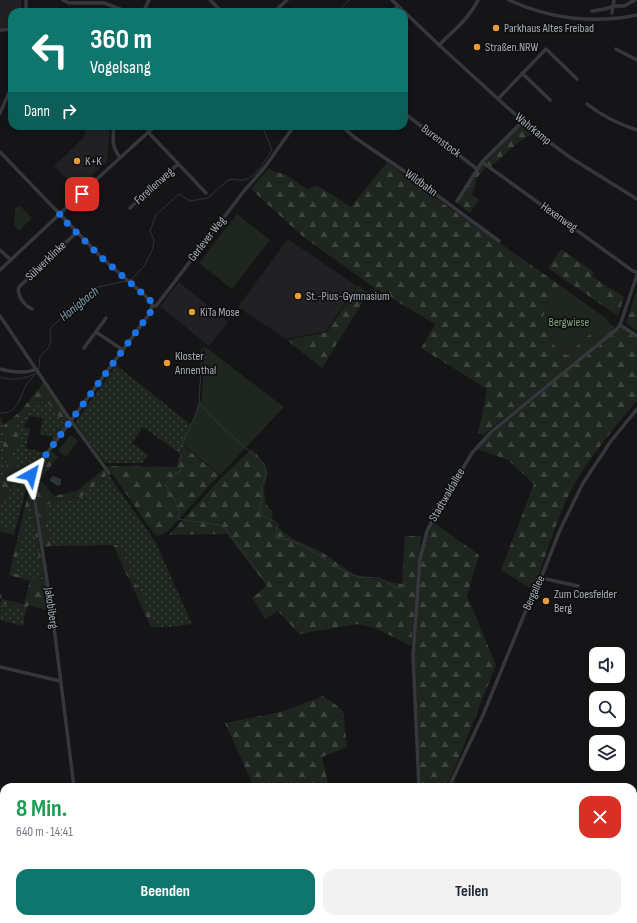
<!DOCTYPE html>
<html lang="de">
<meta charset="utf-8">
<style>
body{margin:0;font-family:"Sofia Sans Condensed",sans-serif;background:#f2f2f3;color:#1f2937;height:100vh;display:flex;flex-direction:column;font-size:15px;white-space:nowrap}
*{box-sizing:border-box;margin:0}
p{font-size:13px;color:#747a83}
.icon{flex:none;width:22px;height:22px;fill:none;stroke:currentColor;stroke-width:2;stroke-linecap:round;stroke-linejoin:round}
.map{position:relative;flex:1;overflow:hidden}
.details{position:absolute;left:0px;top:783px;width:637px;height:140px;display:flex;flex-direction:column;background:#fff;border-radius:12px 12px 0 0;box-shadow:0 2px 6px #0003}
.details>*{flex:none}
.guide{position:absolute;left:8px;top:8px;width:400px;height:122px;border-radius:12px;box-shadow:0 2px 6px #0003;background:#0f766e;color:#fff;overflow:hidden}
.buttons{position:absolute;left:589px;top:647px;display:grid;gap:8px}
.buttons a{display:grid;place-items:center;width:36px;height:36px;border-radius:8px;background:#fff;box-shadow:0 2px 6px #0003;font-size:20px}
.pin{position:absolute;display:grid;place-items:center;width:34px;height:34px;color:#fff;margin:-17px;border-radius:8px;box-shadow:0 2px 6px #0006}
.me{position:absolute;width:44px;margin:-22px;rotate:37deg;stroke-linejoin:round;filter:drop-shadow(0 0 3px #0008)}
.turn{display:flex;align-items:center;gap:14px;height:84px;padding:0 16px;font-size:18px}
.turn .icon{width:52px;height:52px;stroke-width:2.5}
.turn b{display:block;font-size:28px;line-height:34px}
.then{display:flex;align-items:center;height:38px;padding:0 16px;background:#0003;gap:8px;font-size:15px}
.round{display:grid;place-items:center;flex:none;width:42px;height:42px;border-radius:12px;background:#f2f2f3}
.overview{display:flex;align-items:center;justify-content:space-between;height:68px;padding:0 16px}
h1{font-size:24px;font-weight:700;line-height:30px;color:#1e9e55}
.primary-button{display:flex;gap:8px;margin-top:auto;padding:8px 16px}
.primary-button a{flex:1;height:46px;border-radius:12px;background:#0f766e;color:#fff;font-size:16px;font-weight:700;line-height:46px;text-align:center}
.primary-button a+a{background:#f2f2f3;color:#1f2937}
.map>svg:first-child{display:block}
</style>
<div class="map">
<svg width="637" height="923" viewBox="0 0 637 923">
<defs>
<pattern id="grass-dots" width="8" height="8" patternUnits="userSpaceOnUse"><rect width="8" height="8" fill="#1f261f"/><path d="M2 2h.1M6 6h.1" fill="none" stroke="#3d433d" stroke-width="1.8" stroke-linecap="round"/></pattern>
<pattern id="forest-firs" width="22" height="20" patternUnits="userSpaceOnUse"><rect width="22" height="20" fill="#1f261f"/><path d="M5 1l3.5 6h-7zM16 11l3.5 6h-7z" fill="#3d433d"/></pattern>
</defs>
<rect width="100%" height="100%" fill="#151517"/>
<!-- built -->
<g fill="#212123">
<path d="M 0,0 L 21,0 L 21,12 L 12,12 L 12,26 L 0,28 Z"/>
<path d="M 87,126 L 110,128 L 107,161 L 77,190 L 54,166 L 83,138 Z"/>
<path d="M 288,239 L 357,286 L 326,331 L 286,339 L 238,307 Z"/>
<path d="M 179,282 L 228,322 L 209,346 L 160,306 Z"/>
</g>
<!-- grass -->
<g fill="url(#grass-dots)">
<path d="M 116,365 L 190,424 L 179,453 L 143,427 L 132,443 L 148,455 L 142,463 L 105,463 L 75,423 Z"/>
<path d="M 45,399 L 66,426 L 53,443 L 51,442 L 53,437 L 40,434 L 43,418 L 30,416 L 24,427 L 30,429 L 26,448 L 45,453 L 30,475 L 15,531 L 0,527 L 0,506 L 7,502 L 11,452 L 19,442 L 16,425 Z"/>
<path d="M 0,416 L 4,425 L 3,451 L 7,465 L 0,492 Z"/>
<path d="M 108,474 L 156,543 L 192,624 L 171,627 L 156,627 L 118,545 L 51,546 L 45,505 L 81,497 Z"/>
<path d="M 30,500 L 44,581 L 13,573 Z"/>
<path d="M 4,604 L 23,608 L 25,615 L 23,626 L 0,620 L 0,615 Z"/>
<rect x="0" y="819" width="4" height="55"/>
<path d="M 0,894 L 4,894 L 4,919 L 50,919 L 50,923 L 0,923 Z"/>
</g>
<!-- forest -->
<g fill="url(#forest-firs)" fill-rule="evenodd">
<path d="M 523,123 L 533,132 L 518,143 L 489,168 L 486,166 L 477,178 L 472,195 L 479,200 L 470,213 L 457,203 L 477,170 Z"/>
<path d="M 387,162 L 448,207 L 561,286 L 546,304 L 543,319 L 550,339 L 557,349 L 567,355 L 592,332 L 609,323 L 616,328 L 483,435 L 478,433 L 483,412 L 487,389 L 421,348 L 435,324 L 376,289 L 301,235 L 251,189 L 269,168 L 276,172 L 285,174 L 307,189 L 318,186 L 351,207 Z"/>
<path d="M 561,249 L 594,272 L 592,276 L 624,297 L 618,316 L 548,268 Z"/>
<path d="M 358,286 L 368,293 L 322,368 L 287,340 L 327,332 Z"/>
<path d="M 637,289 L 637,331 L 626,323 Z"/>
<path d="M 622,327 L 637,339 L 637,401 C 610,433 582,465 565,503 C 553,531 544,561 533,590 L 501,570 L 534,484 L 508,460 L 477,449 L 492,433 Z"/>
<path d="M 43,383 L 70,421 L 66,426 L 45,399 L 16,425 L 19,442 L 11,452 L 16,466 L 7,502 L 0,506 L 0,492 L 7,465 L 3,451 L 4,425 L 21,411 Z"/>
<path d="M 182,445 L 219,475 L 167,532 L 158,536 L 154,534 L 107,466 L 177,467 Z"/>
<path d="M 252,449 L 263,462 L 267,469 L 268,473 L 264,487 L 265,503 L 272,511 L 273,523 L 291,538 L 320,551 L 355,575 L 402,584 L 405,536 L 421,536 L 411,646 L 375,628 L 358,624 L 299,634 L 278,611 L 265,619 L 252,598 L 267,586 L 227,534 L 169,535 L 221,478 Z"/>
<path d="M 51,451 L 58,457 L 40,480 L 54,496 L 77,491 L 104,469 L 108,474 L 81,497 L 45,505 L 51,546 L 44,547 L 33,475 Z"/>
<path d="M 30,485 L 50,611 L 28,605 L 25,615 L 23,608 L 4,604 L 0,615 L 0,604 L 2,599 L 24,604 L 30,581 L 9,575 ZM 30,502 L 43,581 L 13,573 Z"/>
<path d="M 433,522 L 479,555 L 467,596 L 496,665 L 459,758 L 446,787 L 421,787 L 414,646 L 421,560 L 427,536 Z"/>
<path d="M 0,527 L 15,531 L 14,535 L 0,532 Z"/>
<path d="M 113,545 L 118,545 L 156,627 L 151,627 Z"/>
<path d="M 323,696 L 336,705 L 343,711 L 347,747 L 322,757 L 329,787 L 254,787 L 225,723 L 281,712 Z"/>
<rect x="0" y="874" width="4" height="20"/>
</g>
<!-- green -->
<g fill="#1f261f">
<path d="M 20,206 L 32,218 L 19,231 L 14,225 L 15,208 Z"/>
<path d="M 237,214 L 270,240 L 232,289 L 199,263 Z"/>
<path d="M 561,286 L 607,319 L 609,323 L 592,332 L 567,355 L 557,349 L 550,339 L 543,319 L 546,304 Z"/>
<path d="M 204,346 L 284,407 L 220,475 L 182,444 L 202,398 Z"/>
<path d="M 70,435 L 78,441 L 66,457 L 58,451 Z"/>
</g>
<!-- water -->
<path fill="#2b353a" d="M 53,476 L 61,479 L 61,484 L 58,486 L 50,481 L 50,479 Z"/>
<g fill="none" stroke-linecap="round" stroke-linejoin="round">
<!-- stream -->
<g stroke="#2b353a" stroke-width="1">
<path d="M 337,12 L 349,0"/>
<path d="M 129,280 L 132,279 L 145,265 L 153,248 L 154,240 L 150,231 L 156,215 L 179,194 L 190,201 L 208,198 L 228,180 C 234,178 238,181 244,180 C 257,177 265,160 272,150 L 263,128 L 264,126"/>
<path d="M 202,349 L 199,403 L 220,425 L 264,464 L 266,475 L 261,487 L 262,501 L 259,508 L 261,514 L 278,524 L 275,538 C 306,540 326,564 353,575 C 363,579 372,576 381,579 C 388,581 392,587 400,589 L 404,587 L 406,581"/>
<path d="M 38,370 L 39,368 L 40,357 L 49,347 L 51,340 L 50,330 L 54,324 L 79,305 L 98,287 L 126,281"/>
<path d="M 0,377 C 11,381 26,379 36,373"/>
<path d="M 199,403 L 196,414 L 180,448 L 179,452 L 182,456 L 180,459 L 181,471 L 176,473 L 165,485 L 168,489 L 168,495 L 175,499 L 177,507 L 180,512 L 178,519 L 219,525 L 225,528 L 269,586"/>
<path d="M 0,413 C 18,415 20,395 27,384 C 29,381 32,378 35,374"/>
</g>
<!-- minor -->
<g stroke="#36373b" stroke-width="3.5">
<path d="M 63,0 L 69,3 L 104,3 L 128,12"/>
<path d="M 210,0 L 222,12"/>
<path d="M 392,0 L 439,45 L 530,128 L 571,158 L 637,199"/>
<path d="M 509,0 C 549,19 594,24 637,15"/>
<path d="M 592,11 L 605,9 L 614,6 L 624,6 L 635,0"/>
<path d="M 26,12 L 26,0"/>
<path d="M 143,12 L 149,0"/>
<path d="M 274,12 L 287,0"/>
<path d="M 392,12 L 398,6"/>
<path d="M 612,13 L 614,0"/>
<path d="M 0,30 L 12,29"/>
<path d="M 439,45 C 453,31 469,19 478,0"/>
<path d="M 616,49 L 637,60"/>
<path d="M 522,73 L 550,100"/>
<path d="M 498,99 L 546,49 L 577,79"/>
<path d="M 587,104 C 602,116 618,124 637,130"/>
<path d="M 0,113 L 12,86"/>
<path d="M 404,113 L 477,169"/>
<path d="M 114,126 C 113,140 111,146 120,157"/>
<path d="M 342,126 L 354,137 L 404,171 L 499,241"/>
<path d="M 148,132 L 206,193"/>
<path d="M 0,152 L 102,258 L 150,300 L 152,306"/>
<path d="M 482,162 L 633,271 L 637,272"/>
<path d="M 457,201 L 482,162 L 523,121"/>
<path d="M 130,208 L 178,164"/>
<path d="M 0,250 L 11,260"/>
<path d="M 0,270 L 98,178 L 155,126"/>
<path d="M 32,309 C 25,306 16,295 19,287 L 77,232"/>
<path d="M 0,316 L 71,421 L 109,473"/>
<path d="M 620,325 L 637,336"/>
<path d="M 96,332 L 123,350"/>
<path d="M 84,348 L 106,318"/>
<path d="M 0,369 C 11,372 25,374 36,369"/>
<path d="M 541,578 L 578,586"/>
<path d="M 0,597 L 0,596"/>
<path d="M 0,667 L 60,681"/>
<path d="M 74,787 L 54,627 L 31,475 L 150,313 L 152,306 L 156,306 L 244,191 L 265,167 L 294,126"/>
<path d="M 419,787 L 413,655 L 420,559 L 427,531 L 435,515 L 472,453 L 491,432 L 617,329 L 620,325 L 637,275"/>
<path d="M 449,787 L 483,715 L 524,615 L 541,578 L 560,530 L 583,483 L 611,441 L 637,409"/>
<path d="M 92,919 L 93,923"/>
<path d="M 387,923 L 388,919"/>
</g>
</g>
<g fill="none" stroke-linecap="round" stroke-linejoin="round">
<!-- route -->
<path stroke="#1a73e8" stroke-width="7" stroke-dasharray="0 12.6" d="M 31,475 L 150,313 L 152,306 L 150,300 L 102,258 L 59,215 L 82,194"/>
</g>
<!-- markers -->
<g fill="#ea9b39" stroke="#101011" stroke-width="1.5">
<circle cx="496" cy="28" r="4"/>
<circle cx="477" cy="47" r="4"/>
<circle cx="77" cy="161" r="4"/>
<circle cx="298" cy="296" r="4"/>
<circle cx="192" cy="312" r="4"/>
<circle cx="167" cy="363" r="4"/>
<circle cx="546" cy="601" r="4"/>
</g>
<g text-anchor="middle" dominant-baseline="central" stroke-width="3.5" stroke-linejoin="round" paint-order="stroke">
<!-- poi labels -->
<g font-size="12" fill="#a7adb6" stroke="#101011" text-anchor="start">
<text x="504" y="28">Parkhaus Altes Freibad</text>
<text x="485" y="47">Straßen.NRW</text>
<text x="85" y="161">K+K</text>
<text x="306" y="296">St.-Pius-Gymnasium</text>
<text x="200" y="312">KiTa Mose</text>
<text x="175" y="356">Kloster<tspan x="175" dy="14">Annenthal</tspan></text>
<text x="554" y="594">Zum Coesfelder<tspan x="554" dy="14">Berg</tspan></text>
</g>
<!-- street labels -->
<g font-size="12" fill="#a7adb6" stroke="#101011">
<text transform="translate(533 129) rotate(39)">Wahrkamp</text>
<text transform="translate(441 141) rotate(37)">Burenstock</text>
<text transform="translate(421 183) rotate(36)">Wildbahn</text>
<text transform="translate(154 186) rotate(-42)">Forellenweg</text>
<text transform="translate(559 217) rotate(35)">Hexenweg</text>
<text transform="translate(207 239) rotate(-52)">Gerlever Weg</text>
<text transform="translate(46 261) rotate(-44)">Sülwerklinke</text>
<text transform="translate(447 495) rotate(-60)">Stadtwaldallee</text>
<text transform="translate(534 593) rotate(-65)">Bergallee</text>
<text transform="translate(51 608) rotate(82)">Jakobiberg</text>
</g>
<!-- park labels -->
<g font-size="12" fill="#81a07f" stroke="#101011">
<text x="569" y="322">Bergwiese</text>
</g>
<!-- water labels -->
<g font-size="13" font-style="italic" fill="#7f9fb0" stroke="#101011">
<text transform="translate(79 304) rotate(-39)">Honigbach</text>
</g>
</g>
</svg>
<div class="buttons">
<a><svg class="icon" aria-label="sound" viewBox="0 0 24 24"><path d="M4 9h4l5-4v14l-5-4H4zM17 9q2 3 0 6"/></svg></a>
<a><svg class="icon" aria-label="search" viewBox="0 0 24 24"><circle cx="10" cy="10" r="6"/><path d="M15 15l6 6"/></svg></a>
<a><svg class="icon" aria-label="layers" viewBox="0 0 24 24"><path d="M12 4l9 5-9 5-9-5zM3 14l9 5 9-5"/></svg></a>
</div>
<div class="pin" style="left:82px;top:194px;background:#d93025"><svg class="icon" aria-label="arrive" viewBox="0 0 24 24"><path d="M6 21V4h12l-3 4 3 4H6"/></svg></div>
<svg class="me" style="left:31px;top:475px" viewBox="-20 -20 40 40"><path d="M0-17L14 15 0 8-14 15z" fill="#1a73e8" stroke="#fff" stroke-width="4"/></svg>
<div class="guide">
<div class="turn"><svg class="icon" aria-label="left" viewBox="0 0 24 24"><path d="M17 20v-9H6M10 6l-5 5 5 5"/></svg><div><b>360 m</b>Vogelsang</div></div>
<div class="then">Dann<svg class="icon" aria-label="right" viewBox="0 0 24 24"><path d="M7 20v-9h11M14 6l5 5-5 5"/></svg></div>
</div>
<section class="details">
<div class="overview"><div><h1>8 Min.</h1><p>640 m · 14:41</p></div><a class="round" style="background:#d93025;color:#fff"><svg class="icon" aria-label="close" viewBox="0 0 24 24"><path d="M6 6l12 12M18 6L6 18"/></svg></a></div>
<div class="primary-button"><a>Beenden</a><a>Teilen</a></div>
</section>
</div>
